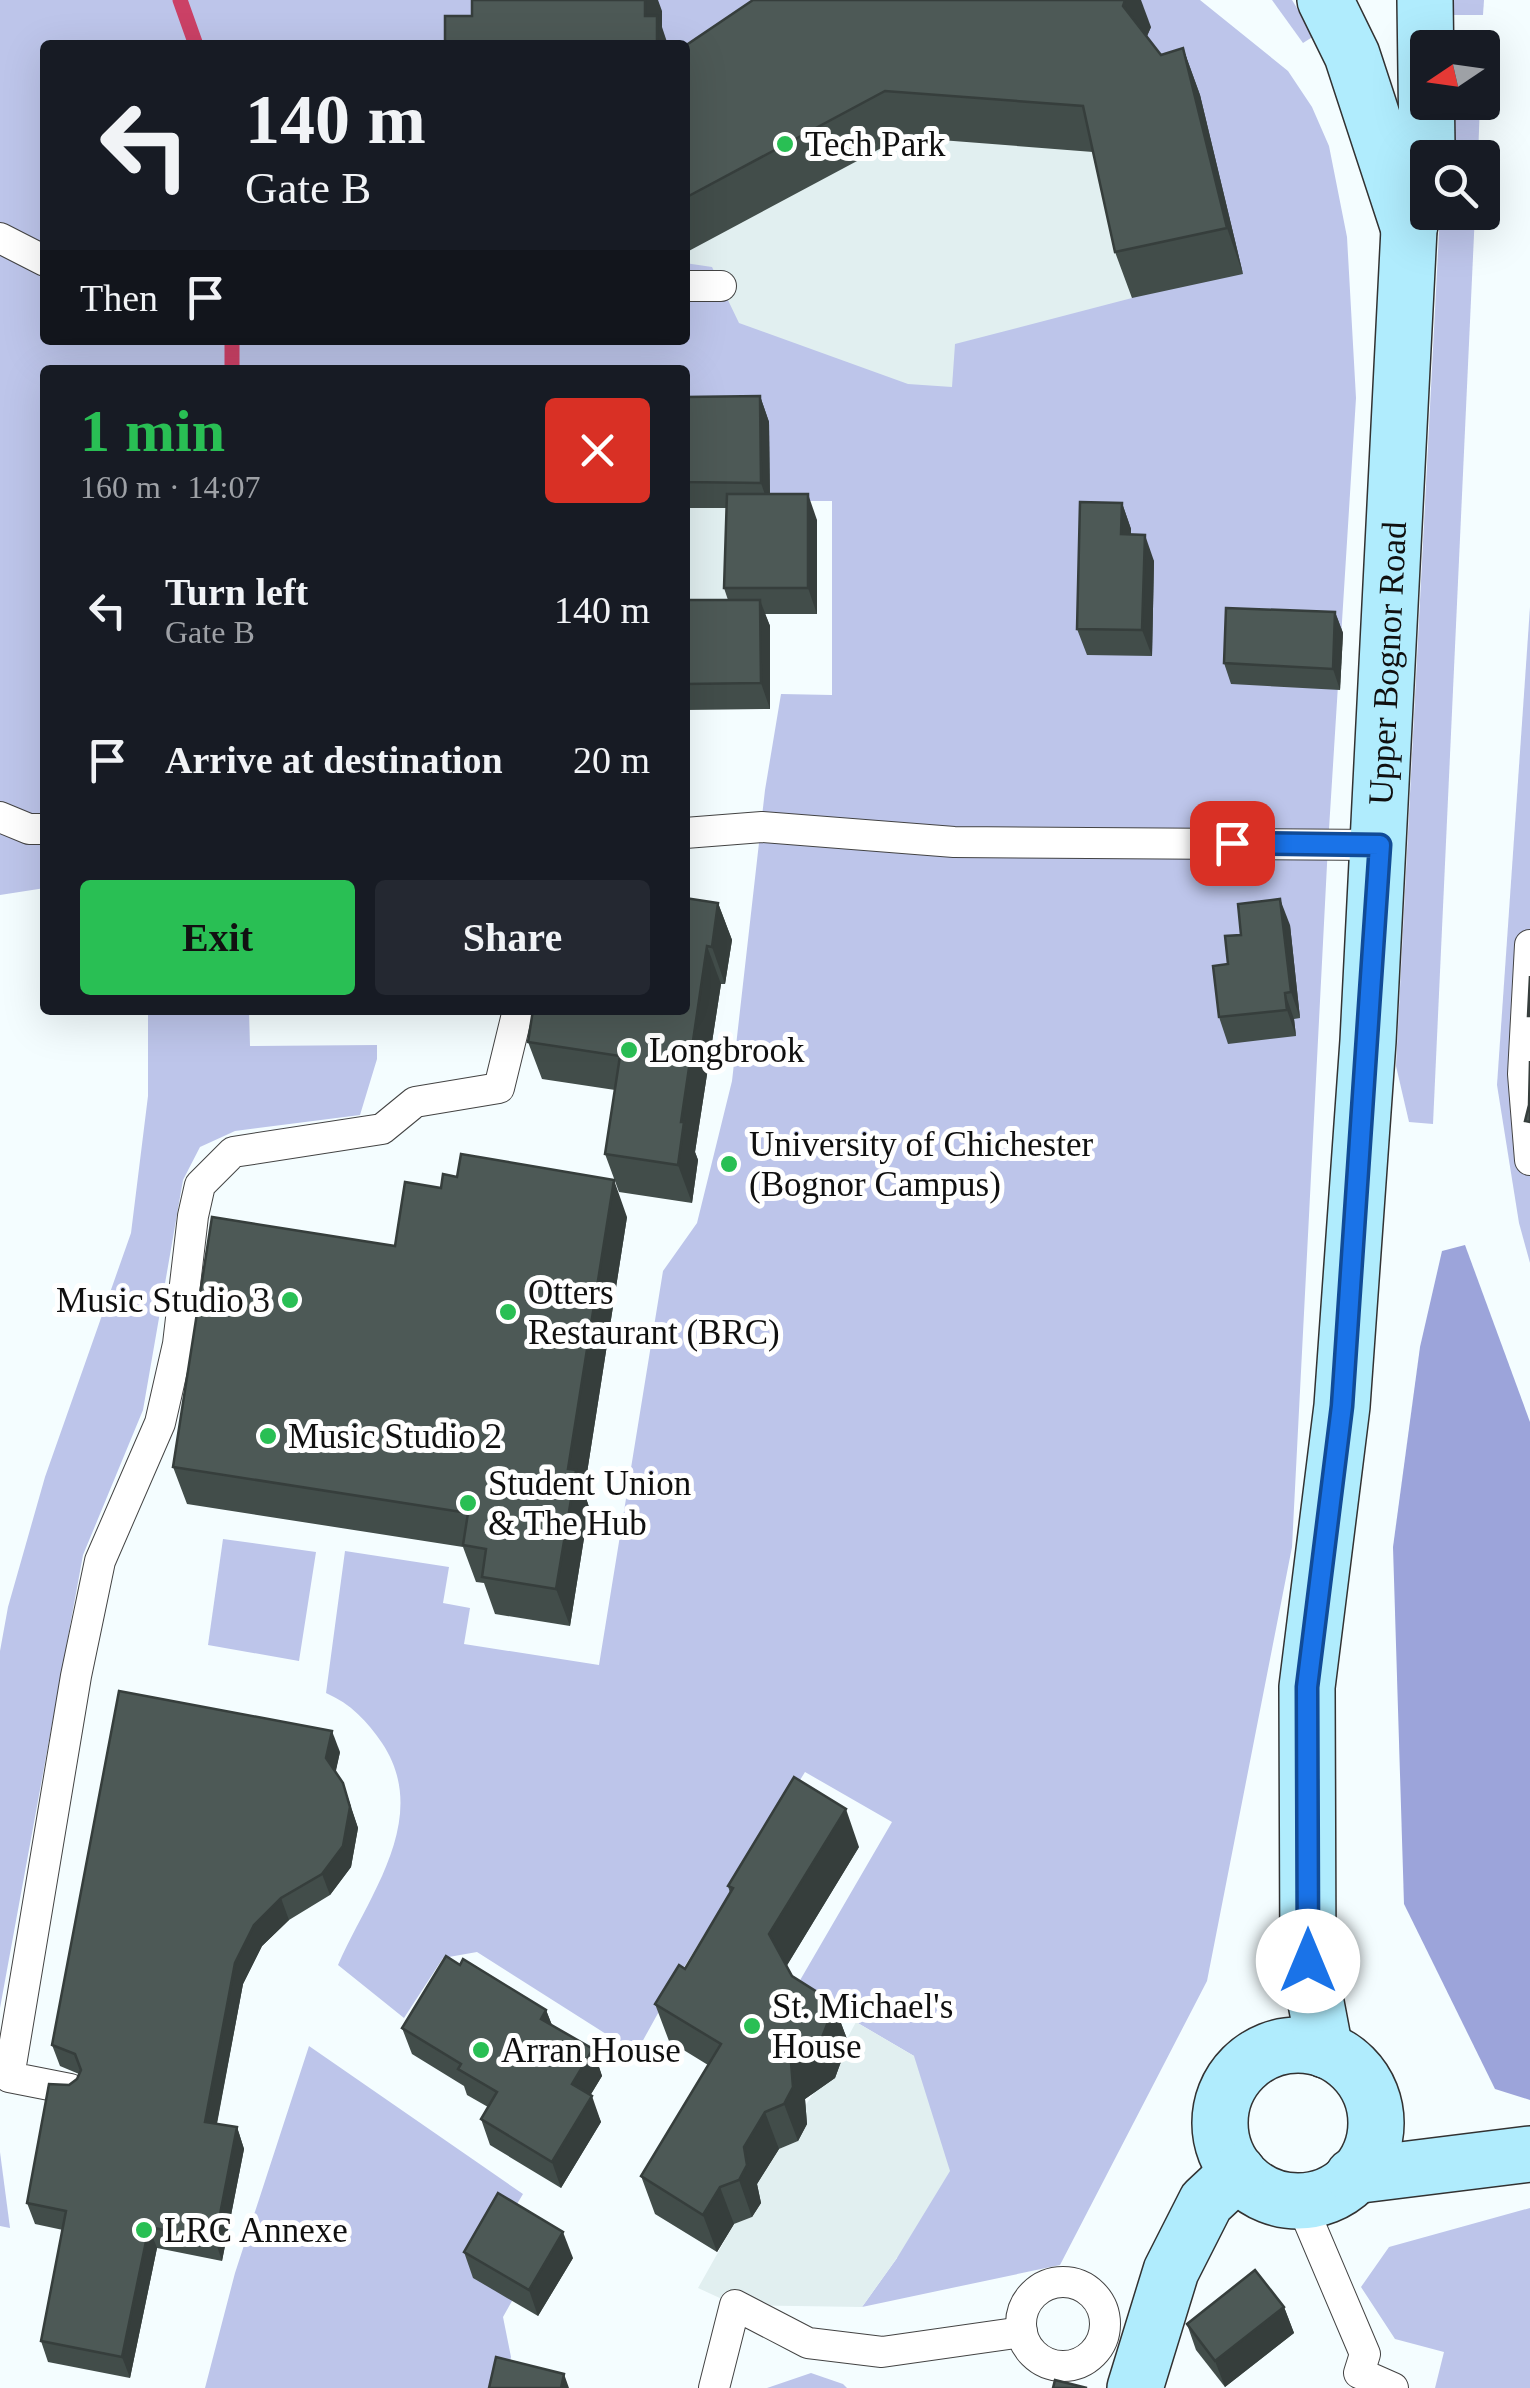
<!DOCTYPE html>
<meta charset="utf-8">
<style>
body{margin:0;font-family:Georgia,serif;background:#242831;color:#f1f3f6;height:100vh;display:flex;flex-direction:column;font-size:38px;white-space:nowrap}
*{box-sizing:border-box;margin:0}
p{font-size:32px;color:#9ea1a6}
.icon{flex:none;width:55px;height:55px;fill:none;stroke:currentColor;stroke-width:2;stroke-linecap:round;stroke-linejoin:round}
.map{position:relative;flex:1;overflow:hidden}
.panel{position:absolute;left:40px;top:365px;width:650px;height:650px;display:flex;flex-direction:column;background:#171b24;border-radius:10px;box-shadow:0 10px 40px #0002}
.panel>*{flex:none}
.top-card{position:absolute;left:40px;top:40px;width:650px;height:305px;border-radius:10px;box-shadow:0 10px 40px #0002;background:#171b24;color:#f1f3f6;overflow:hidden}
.needle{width:65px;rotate:257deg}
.buttons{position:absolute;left:1410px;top:30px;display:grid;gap:20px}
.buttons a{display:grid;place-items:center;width:90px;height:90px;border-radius:10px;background:#171b24;box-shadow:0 10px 40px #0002;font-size:50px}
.pin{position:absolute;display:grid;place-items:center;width:85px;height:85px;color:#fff;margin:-42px;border-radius:20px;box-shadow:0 5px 15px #0006}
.me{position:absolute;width:110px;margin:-55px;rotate:0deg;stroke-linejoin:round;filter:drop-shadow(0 0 8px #0008)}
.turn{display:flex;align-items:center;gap:35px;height:210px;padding:0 40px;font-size:45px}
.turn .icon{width:130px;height:130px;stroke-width:2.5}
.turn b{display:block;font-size:70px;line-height:85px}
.then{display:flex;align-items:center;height:95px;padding:0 40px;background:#0003;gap:20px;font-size:38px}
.round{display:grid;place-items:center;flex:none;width:105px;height:105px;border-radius:10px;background:#242831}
.overview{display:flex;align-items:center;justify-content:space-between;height:170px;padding:0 40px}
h1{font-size:60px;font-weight:800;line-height:75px;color:#29bf54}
.primary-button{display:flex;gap:20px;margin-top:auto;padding:20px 40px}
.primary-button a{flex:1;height:115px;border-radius:10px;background:#29bf54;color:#111;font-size:40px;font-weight:800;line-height:115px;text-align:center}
.primary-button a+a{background:#242831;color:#f1f3f6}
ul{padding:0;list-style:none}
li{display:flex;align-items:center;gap:30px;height:150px;padding:0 40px}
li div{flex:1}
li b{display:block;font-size:38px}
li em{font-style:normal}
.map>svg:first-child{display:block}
</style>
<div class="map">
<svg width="1530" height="2388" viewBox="0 0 1530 2388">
<rect width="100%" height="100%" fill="#f4fdff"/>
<!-- green -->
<g fill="#bdc5ea" fill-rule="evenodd">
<path d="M 0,0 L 1200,0 L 1288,71 L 1312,107 L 1329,146 L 1347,237 L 1356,398 L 1328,845 L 1292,1547 L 1207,1981 L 1060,2265 L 862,2307 L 897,2258 L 914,2056 L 856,2022 L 799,1982 L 892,1822 L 805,1772 L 678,1977 L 636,2053 L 477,1952 L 443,1958 L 404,2018 L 338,1965 C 368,1896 432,1818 382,1743 C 367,1721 351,1704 326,1693 L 345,1551 L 449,1567 L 443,1603 L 470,1608 L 464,1644 L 599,1665 L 663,1271 L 697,1223 L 732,1081 L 765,790 L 781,694 L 832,695 L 832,501 L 770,501 L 685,423 L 685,370 L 45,370 L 45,888 L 0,895 ZM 45,45 L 685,45 L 685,340 L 45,340 Z"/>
<path d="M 1272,0 L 1292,0 L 1314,36 L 1303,43 Z"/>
<path d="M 1441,0 L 1484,0 L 1483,15 L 1442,15 Z"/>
<path d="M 1443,103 L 1480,103 L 1478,157 L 1442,158 Z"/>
<path d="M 1440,213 L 1475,213 L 1433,1124 L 1409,1122 L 1396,1066 Z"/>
<path d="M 1530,607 L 1530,1263 L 1519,1223 L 1497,1085 Z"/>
<path d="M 148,1010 L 249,1010 L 250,1046 L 377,1045 L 377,1059 L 360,1115 L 235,1131 L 200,1147 L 183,1180 L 143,1410 L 83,1555 L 0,2008 L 0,1651 L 8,1607 L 45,1477 L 131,1233 L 148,1096 Z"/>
<path d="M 223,1539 L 316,1552 L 299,1661 L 208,1645 Z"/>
<path d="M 309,2046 L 523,2194 L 508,2219 L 512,2301 L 503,2317 L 511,2357 L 504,2388 L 205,2388 L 235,2273 Z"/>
<path d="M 0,2152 L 10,2228 L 0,2226 Z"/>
<path d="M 1530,2208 L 1530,2388 L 1435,2388 L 1444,2352 L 1395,2339 L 1361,2287 L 1389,2247 Z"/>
<path d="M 811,2373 L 843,2384 L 847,2388 L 767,2388 Z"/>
</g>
<!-- forest -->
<path fill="#9ca4da" d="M 1465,1245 L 1530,1422 L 1530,2100 L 1495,2089 L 1404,1904 L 1393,1547 L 1420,1347 L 1442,1251 Z"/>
<!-- plaza -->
<g fill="#e1eff0">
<path d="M 1092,119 L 1132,298 L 955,344 L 952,387 L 908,384 L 739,323 L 712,267 L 685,263 L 685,181 L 865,123 Z"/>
<path d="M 685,501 L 738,501 L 737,632 L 685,633 Z"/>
<path d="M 856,2022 L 914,2056 L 950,2171 L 897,2258 L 862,2307 L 735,2305 L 698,2288 L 734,2224 L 752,2217 L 761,2203 L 757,2184 L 779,2149 L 798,2141 L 807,2124 L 805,2106 L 815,2091 L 835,2078 L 840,2066 L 841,2050 Z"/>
</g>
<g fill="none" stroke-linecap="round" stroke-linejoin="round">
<!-- stream -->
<g stroke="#cb4166" stroke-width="15">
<path d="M 180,0 L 196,45"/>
<path d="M 232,370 L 232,340"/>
</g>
<defs>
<g id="lane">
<path d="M 0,238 L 45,261"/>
<path d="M 685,286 L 721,286"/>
<path d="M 0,817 L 29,829 L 45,829"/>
<path d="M 685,833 L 762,827 L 954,842 L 1380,845"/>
<path d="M 1530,945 L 1523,1074 L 1530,1160"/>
<path d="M 70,2089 L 9,2077 L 76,1676 L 100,1561 L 160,1423 L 178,1344 L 193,1216 L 200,1185 L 233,1152 L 382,1129 L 415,1102 L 499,1088 L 518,1010"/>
<path d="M 1300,2201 L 1365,2354 L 1359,2373 L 1393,2388"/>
<circle cx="1063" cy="2324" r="42"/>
<path d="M 714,2388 L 735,2305 L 808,2343 L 882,2352 L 1022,2332"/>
</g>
<g id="secondary">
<path d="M 1325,0 L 1352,55 L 1409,229"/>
<circle cx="1298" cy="2123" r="78"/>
<path id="s1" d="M 1325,2050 L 1308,1961 L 1307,1687 L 1342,1406 L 1368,1041 L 1409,229 L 1427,147 L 1425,0"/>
<path d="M 1353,2176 L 1530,2154"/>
<path d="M 1135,2388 L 1171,2271 L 1206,2202 L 1238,2172"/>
</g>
</defs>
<!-- lane casing -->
<use href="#lane" stroke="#434343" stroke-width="32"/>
<!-- secondary casing -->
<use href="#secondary" stroke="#323232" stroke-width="58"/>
<!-- lane -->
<use href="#lane" stroke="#fff" stroke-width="30"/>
<!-- secondary -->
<use href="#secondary" stroke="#b0ecfd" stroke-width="55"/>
</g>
<!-- wall -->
<g fill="#424d4a">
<path d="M 1151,27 L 1147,36 L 1161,55 L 1183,48 L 1200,95 L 1243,274 L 1132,298 L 1115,252 L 1093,152 L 902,137 L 685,253 L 685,46 Z"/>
<path d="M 760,396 L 769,422 L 770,494 L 817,520 L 817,614 L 765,614 L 770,626 L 770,709 L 685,710 L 685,600 L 728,600 L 724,588 L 727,508 L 685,508 L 685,397 Z"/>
<path d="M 1122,503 L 1131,529 L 1131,535 L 1154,561 L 1152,656 L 1087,655 L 1077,629 Z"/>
<path d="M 1335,612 L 1343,633 L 1340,690 L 1231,684 L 1224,663 Z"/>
<path d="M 718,903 L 732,940 L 725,984 L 721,984 L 695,1152 L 698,1160 L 692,1203 L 619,1192 L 605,1154 L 615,1090 L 542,1079 L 528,1042 L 685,1010 Z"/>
<path d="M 1290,925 L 1300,1018 L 1294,1019 L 1296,1036 L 1228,1044 L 1219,1017 L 1228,964 Z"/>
<path d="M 627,1217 L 584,1492 L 589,1507 L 570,1626 L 495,1614 L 484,1583 L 476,1582 L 463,1547 L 187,1504 L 173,1467 L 395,1246 Z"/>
<path d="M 340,1752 L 335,1773 L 343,1783 L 358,1828 L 351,1867 L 330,1895 L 289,1920 L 262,1946 L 243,1984 L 217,2124 L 237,2127 L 244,2149 L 222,2261 L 157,2248 L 130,2378 L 48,2362 L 41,2341 L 63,2230 L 35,2224 L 27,2203 L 69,2085 L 77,2079 L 79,2074 L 60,2066 L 52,2045 Z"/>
<path d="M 859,1847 L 787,1965 L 792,1976 L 833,2002 L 847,2039 L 840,2052 L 842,2059 L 835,2078 L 805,2099 L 807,2124 L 798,2141 L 779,2149 L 757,2184 L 761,2203 L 752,2217 L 734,2224 L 717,2252 L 655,2214 L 641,2176 L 708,2065 L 669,2041 L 655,2004 L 685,1969 L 730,1893 L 728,1886 Z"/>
<path d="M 546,2010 L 552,2025 L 593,2049 L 602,2076 L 590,2096 L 601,2122 L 561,2188 L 490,2145 L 481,2119 L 488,2107 L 467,2095 L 464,2086 L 412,2054 L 402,2028 Z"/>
<path d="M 464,2252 L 573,2258 L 538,2316 L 473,2278 Z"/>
<path d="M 1284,2307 L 1294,2333 L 1225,2387 L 1196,2350 L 1187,2324 Z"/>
</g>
<!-- shaded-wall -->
<g fill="#363e3c">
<path d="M 645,0 L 658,0 L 662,11 L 662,27 L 668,45 L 655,45 L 645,16 Z"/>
<path d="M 1125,0 L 1141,0 L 1151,27 L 1140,52 L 1123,6 Z"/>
<path d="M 1183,48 L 1200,95 L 1243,274 L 1227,228 Z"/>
<path d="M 760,396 L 769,422 L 770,509 L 761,483 Z"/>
<path d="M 808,494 L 817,520 L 817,614 L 808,588 Z"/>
<path d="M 1122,503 L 1131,529 L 1130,560 L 1121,534 Z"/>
<path d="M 1145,535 L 1154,561 L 1152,656 L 1142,630 Z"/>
<path d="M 760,600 L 770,626 L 770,709 L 761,683 Z"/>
<path d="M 1335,612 L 1343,633 L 1340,690 L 1333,669 Z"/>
<path d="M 1280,899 L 1290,925 L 1300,1018 L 1291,992 Z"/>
<path d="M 718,903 L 732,940 L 725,984 L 712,947 Z"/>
<path d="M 707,946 L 721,984 L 695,1152 L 698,1160 L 692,1203 L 678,1165 L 681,1122 Z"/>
<path d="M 1285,993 L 1294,1019 L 1296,1036 L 1287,1010 Z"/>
<path d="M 614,1180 L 627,1217 L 584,1492 L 589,1507 L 570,1626 L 556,1589 L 568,1469 Z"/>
<path d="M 332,1731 L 340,1752 L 334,1780 L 326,1758 Z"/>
<path d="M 343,1783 L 358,1828 L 351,1867 L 330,1895 L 322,1874 Z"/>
<path d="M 846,1809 L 859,1847 L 783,1972 L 769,1934 Z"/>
<path d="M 281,1898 L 289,1920 L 262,1946 L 243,1984 L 213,2143 L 205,2122 L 235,1963 L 254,1925 Z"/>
<path d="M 833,2002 L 847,2039 L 840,2052 L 842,2059 L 835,2078 L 805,2099 L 807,2124 L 798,2141 L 784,2104 L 791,2062 L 826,2015 Z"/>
<path d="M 546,2010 L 556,2036 L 541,2019 Z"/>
<path d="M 593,2049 L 602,2076 L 581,2110 L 572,2084 Z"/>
<path d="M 592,2096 L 601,2122 L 561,2188 L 552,2162 Z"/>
<path d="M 765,2112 L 779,2149 L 757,2184 L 761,2203 L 752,2217 L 739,2180 L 744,2147 Z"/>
<path d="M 237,2127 L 244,2149 L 222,2261 L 215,2240 Z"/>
<path d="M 720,2187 L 734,2224 L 717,2252 L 703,2215 Z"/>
<path d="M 149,2227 L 157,2248 L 130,2378 L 122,2357 Z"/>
<path d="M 563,2232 L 573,2258 L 538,2316 L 529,2290 Z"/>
<path d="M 1284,2307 L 1294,2333 L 1225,2387 L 1215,2361 Z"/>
<path d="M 564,2374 L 569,2388 L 561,2388 Z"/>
</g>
<!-- building -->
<g fill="#4d5956" stroke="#363e3c" stroke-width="2.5">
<path d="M 472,0 L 645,0 L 645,16 L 657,16 L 657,45 L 445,45 L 445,16 L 472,16 Z"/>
<path d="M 753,0 L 1125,0 L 1123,6 L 1161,55 L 1183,48 L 1227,228 L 1115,252 L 1083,106 L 885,91 L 685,198 L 685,46 Z"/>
<path d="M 760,396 L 761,483 L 685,482 L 685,397 Z"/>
<path d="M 727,494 L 808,494 L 808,588 L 724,588 Z"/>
<path d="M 1080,502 L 1122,503 L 1121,534 L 1145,535 L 1142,630 L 1077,629 Z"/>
<path d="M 685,600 L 760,600 L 761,683 L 685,684 Z"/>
<path d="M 1226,608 L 1335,612 L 1333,669 L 1224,663 Z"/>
<path d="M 685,898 L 718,903 L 712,947 L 707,946 L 681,1122 L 684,1122 L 678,1165 L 605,1154 L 620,1056 L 528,1042 L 533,1010 L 685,1010 Z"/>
<path d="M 1280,899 L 1291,992 L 1285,993 L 1287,1010 L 1219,1017 L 1213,966 L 1228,964 L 1225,936 L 1241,935 L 1238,904 Z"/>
<path d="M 1530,976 L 1530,1016 L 1528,1016 Z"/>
<path d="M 1530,1061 L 1530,1122 L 1525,1121 L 1529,1105 Z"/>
<path d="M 461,1154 L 614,1180 L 568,1469 L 576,1470 L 556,1589 L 482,1577 L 486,1549 L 463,1545 L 468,1513 L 173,1467 L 212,1217 L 395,1246 L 405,1182 L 441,1188 L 443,1174 L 457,1177 Z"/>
<path d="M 119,1691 L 332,1731 L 326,1758 L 343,1783 L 350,1807 L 343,1846 L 322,1874 L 281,1898 L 254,1925 L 235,1963 L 205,2122 L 237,2127 L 215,2240 L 149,2227 L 122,2357 L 41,2341 L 66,2211 L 27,2203 L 49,2084 L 69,2085 L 77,2079 L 81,2070 L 75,2054 L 52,2045 Z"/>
<path d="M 794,1777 L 846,1809 L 769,1934 L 792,1976 L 833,2002 L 826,2015 L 828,2022 L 821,2040 L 791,2062 L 793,2087 L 784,2104 L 765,2112 L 744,2147 L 747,2165 L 739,2180 L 720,2187 L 703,2215 L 641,2176 L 721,2044 L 655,2004 L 679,1965 L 685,1969 L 733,1888 L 728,1886 Z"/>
<path d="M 446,1956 L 460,1965 L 463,1959 L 546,2010 L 541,2019 L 593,2049 L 572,2084 L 592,2096 L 552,2162 L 481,2119 L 497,2092 L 458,2069 L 461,2064 L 402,2028 Z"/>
<path d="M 498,2193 L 563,2232 L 529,2290 L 464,2252 Z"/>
<path d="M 1255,2270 L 1284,2307 L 1215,2361 L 1187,2324 Z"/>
<path d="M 496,2357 L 564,2374 L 561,2388 L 489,2388 Z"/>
<path d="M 1055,2380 L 1087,2388 L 1053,2388 Z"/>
</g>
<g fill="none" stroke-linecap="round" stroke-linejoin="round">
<defs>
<path id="route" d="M 1232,843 L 1380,845 L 1342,1406 L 1307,1687 L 1308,1961"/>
</defs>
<!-- route casing -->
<use href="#route" stroke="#114b97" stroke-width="25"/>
<!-- route -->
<use href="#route" stroke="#1a73e8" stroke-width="18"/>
</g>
<!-- markers -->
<g fill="#29bf54" stroke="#fff" stroke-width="4">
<circle cx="785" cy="144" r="10"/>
<circle cx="629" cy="1050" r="10"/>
<circle cx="729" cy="1164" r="10"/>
<circle cx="290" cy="1300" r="10"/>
<circle cx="508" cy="1312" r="10"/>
<circle cx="268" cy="1436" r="10"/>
<circle cx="468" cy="1503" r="10"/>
<circle cx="752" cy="2026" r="10"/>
<circle cx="481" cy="2050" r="10"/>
<circle cx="144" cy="2230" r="10"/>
</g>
<g text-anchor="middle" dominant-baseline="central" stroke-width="10" stroke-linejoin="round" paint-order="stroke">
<!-- poi labels -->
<g font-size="35" fill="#101010" stroke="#fff" text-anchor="start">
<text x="805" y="144">Tech Park</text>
<text x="649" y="1050">Longbrook</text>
<text x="749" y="1144">University of Chichester<tspan x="749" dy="40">(Bognor Campus)</tspan></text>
<text x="528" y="1292">Otters<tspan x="528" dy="40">Restaurant (BRC)</tspan></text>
<text x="270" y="1300" text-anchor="end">Music Studio 3</text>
<text x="288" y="1436">Music Studio 2</text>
<text x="488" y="1483">Student Union<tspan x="488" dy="40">&amp; The Hub</tspan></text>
<text x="772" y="2006">St. Michael's<tspan x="772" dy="40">House</tspan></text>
<text x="501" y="2050">Arran House</text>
<text x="164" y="2230">LRC Annexe</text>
</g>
<!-- street labels -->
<g font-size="35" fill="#101010" stroke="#fff">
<text stroke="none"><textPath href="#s1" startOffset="1392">Upper Bognor Road</textPath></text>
</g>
</g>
</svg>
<div class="buttons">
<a><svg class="needle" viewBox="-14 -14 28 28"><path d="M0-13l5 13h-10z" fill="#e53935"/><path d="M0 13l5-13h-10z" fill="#9ea1a6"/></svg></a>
<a><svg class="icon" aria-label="search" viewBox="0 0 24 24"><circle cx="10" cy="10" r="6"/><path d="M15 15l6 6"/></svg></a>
</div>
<div class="pin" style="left:1232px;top:843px;background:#d93025"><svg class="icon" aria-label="arrive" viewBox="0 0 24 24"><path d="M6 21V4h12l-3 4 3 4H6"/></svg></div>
<svg class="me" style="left:1308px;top:1961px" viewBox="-20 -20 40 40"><circle r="19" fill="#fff"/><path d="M0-13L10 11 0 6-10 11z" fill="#1a73e8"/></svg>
<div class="top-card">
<div class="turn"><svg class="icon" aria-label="left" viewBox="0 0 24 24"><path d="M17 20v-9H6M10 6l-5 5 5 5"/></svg><div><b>140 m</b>Gate B</div></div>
<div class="then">Then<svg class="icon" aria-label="arrive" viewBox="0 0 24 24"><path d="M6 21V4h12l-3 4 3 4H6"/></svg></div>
</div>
<section class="panel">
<div class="overview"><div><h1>1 min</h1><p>160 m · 14:07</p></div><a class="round" style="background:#d93025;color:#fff"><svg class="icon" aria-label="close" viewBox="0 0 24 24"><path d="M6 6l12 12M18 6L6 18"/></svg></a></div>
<ul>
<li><svg class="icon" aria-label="left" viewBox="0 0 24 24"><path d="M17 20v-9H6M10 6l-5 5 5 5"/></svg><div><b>Turn left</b><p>Gate B</p></div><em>140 m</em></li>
<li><svg class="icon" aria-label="arrive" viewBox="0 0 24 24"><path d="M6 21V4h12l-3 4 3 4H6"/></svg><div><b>Arrive at destination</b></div><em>20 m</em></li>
</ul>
<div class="primary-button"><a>Exit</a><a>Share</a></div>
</section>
</div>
